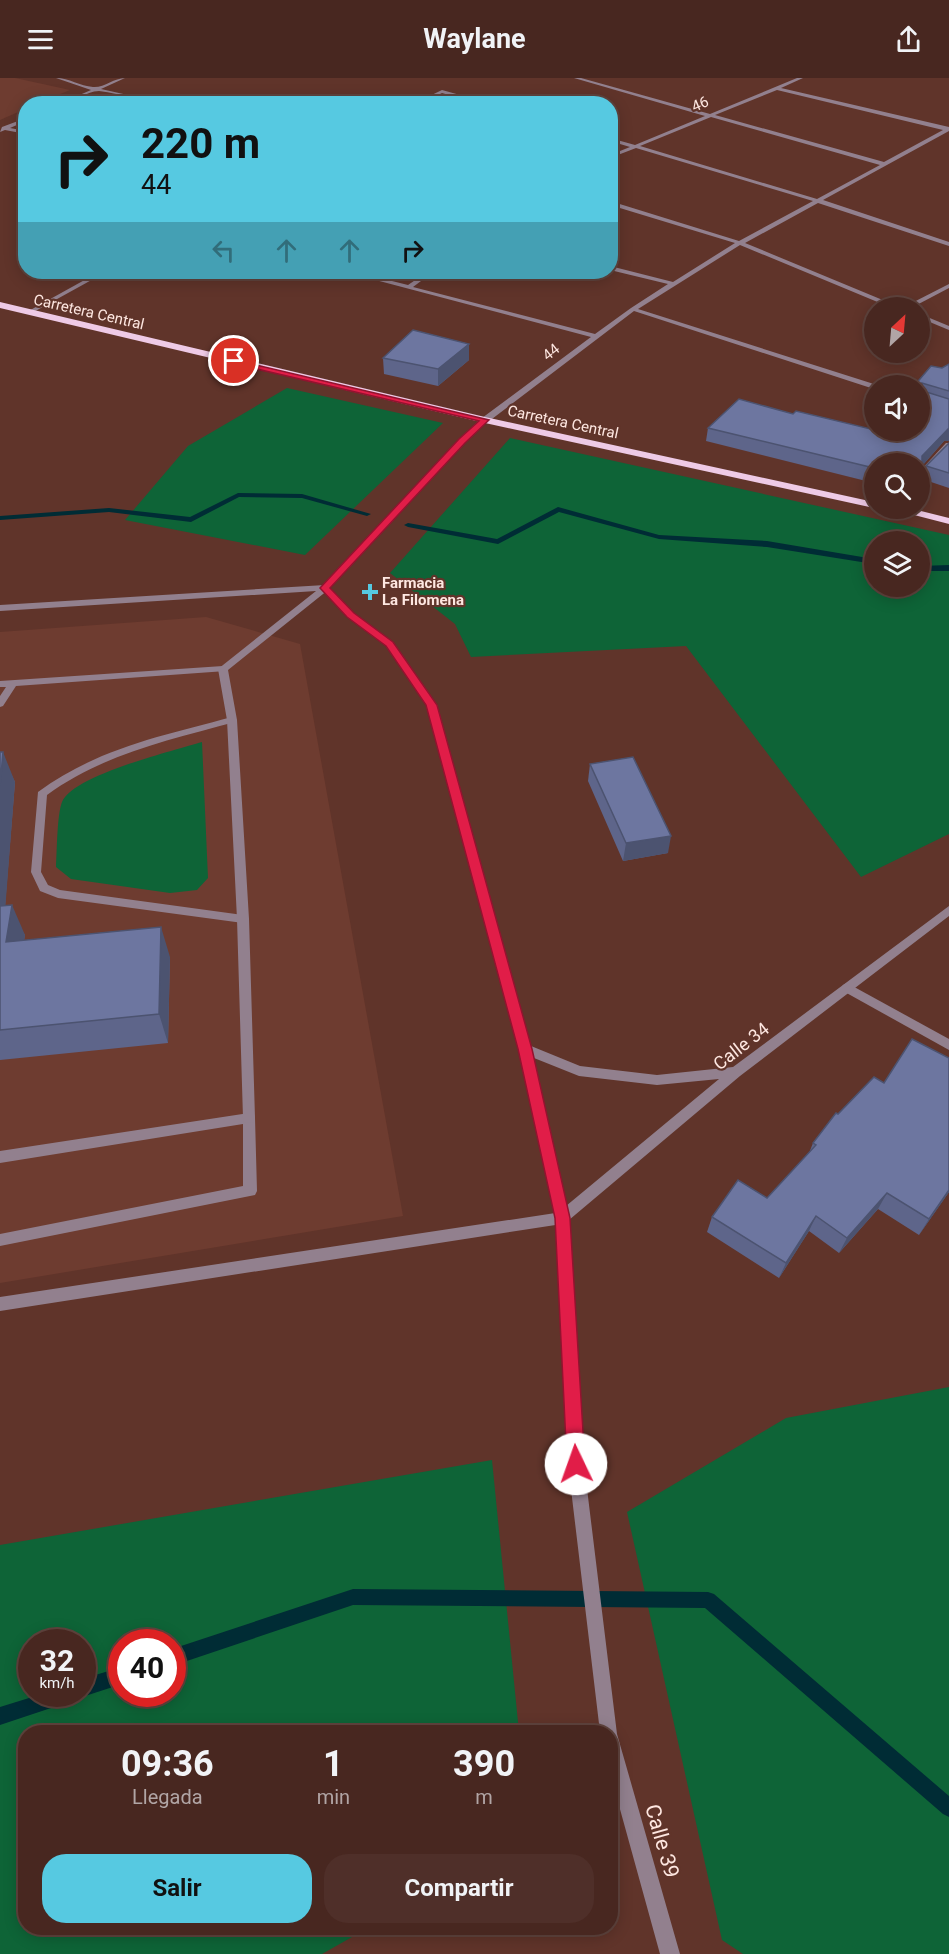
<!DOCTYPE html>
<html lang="es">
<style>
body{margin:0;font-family:Roboto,sans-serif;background:#4f2f29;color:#f1f3f6;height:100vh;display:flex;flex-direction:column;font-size:22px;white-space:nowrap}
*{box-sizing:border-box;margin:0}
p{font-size:20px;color:#b1a5a5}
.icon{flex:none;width:33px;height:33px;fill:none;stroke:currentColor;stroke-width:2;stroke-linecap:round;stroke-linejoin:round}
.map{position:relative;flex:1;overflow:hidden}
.panel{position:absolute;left:18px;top:1647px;width:600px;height:210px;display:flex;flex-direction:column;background:#482720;border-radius:24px;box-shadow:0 3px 15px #0003,0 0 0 2px #60443e}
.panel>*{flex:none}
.top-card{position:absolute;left:18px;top:18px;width:600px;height:183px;border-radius:24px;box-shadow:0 3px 15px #0003,0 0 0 2px #60443e;background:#56c9e1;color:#111;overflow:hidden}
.needle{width:39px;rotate:26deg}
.tools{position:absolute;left:864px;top:219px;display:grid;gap:12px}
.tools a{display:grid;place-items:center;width:66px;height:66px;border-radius:50%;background:#482720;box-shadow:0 3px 15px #0003,0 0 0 2px #60443e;font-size:30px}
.speed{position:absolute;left:18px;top:1551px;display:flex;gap:12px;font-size:30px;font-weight:700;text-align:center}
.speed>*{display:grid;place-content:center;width:78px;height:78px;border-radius:50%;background:#482720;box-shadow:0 3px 15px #0003,0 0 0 2px #60443e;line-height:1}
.speed small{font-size:15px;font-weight:400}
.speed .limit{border:9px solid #d22;background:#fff;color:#111}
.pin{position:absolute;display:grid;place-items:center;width:51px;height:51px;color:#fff;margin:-26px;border:3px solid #fff;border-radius:50%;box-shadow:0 2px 6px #0007}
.me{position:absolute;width:66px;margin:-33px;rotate:357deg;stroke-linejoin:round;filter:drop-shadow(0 0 4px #0008)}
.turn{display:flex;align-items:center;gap:21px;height:126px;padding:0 24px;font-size:27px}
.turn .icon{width:78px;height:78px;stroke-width:2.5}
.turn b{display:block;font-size:42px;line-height:51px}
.lanes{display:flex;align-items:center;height:57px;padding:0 24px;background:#0003;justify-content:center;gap:30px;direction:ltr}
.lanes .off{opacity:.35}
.eta{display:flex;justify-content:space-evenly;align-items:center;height:102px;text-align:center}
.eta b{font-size:36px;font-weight:700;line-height:42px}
.action{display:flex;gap:12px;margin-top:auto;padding:12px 24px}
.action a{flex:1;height:69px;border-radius:24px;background:#56c9e1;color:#111;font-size:24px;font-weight:700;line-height:69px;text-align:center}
.action a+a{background:#4f2f29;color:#f1f3f6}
header{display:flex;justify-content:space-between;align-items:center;height:78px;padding:0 24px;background:#482720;font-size:27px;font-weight:700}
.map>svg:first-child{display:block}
</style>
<header><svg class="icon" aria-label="menu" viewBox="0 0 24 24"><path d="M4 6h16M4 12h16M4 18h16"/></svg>Waylane<svg class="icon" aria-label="share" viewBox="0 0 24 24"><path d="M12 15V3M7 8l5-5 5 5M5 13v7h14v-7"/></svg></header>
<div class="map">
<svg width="949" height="1876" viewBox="0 0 949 1876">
<rect width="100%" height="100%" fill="#60342a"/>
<!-- built -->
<g fill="#6e3c30">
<path d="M 0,0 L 15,0 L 70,12 L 38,25 L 26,26 L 25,31 L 0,42 Z"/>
<path d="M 206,539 L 300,566 L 403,1138 L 0,1205 L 0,554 Z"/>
</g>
<!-- green -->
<g fill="#0e6437" fill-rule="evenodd">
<path d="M 287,310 L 443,345 L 305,477 L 125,442 L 188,368 Z"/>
<path d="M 510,360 L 949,457 L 949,756 L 861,799 L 686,568 L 471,579 L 455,546 L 390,495 ZM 874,464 L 920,464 L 920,508 L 874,508 Z"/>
<path d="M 202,664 L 208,800 L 197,812 L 170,815 L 71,801 L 56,789 C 57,773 57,737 62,724 C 73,697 173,673 202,664 Z"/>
<path d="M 949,1309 L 949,1876 L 743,1876 L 722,1862 L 627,1434 L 786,1340 Z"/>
<path d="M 492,1382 L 519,1654 L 26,1654 L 26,1850 L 368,1850 L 322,1876 L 0,1876 L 0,1467 ZM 82,1564 L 82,1616 L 32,1616 L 32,1564 ZM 122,1564 L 172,1564 L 172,1616 L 122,1616 Z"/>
</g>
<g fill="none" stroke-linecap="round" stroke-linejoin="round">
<!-- stream -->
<g fill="#002c35" fill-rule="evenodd">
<path d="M 238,415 L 302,416 L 371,436 L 367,438 L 302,420 L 239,419 L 191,444 L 109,434 L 0,442 L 0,438 L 109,430 L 190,439 Z"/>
<path d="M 558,429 L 659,457 L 767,463 L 874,481 L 874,486 L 767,469 L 659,461 L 559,434 L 498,466 L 408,449 L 404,447 L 408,445 L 497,461 Z"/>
<path d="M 949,487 L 949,493 L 920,493 L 920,488 Z"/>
<path d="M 353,1511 L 708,1514 L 714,1516 L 949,1718 L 949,1739 L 943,1736 L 705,1530 L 353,1527 L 172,1588 L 172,1571 Z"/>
<path d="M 122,1589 L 122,1606 L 82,1619 L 76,1616 L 82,1616 L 82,1601 Z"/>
<path d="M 42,1616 L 75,1616 L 72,1622 L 66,1625 L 0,1647 L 0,1629 Z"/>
</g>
<!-- service -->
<g fill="#92808e" fill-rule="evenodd">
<path d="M 223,588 L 228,591 L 226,593 L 16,608 L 3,628 L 0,629 L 0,618 L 6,609 L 0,609 L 0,603 Z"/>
<path d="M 232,639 L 237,642 L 235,644 C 169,662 103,676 47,717 L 41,794 L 48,807 L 60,812 L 243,837 L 247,838 L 249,841 L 247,844 L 243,845 L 58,820 L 40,813 L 31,794 L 38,714 C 98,670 162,658 232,639 Z"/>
<path d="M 249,1035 L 254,1036 L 255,1040 L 257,1113 L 255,1117 L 0,1168 L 0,1156 L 243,1108 L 243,1046 L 0,1085 L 0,1073 Z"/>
</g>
<!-- minor -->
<g fill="#92808e" fill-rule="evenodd">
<path d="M 56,0 C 69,0 80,8 93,9 C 104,10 114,0 125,0 L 101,11 L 168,26 C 144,26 122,15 99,13 C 86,13 73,26 59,26 L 91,12 Z"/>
<path d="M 574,0 L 581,0 L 710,36 L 797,0 L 803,0 L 781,10 L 949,49 L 949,53 L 823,122 L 949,164 L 949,168 L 818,125 L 745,165 L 902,230 L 892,230 L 740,167 L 638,231 L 877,307 L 874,308 L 874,311 L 634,233 L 488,344 L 482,344 L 482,340 L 591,259 L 349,195 L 348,194 L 356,194 L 408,207 L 427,194 L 433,194 L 413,209 L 595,256 L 631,230 L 668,206 L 610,192 L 610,188 L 673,204 L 735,165 L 610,127 L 610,123 L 739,163 L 813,123 L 636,70 L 610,80 L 610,77 L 630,69 L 610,63 L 610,60 L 635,67 L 705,38 ZM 777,12 L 943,52 L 884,84 L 715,37 ZM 711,39 L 880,87 L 817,121 L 640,68 Z"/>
<path d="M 442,12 L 489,25 L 489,26 L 480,26 L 442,15 L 420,26 L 413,26 Z"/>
<path d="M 26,40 L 26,43 L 10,50 L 26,53 L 26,56 L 5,52 L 0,54 L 2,49 Z"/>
<path d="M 99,194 L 106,194 L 30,236 L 25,235 Z"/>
<path d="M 949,206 L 949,210 L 911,230 L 902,230 Z"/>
<path d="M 920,236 L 949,248 L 949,252 L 920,240 Z"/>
<path d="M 946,365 L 949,365 L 949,371 L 923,399 L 920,399 L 920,393 Z"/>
<path d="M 325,507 L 329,510 L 328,512 L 228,592 L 237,642 L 249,841 L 255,1040 L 254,1044 L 249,1045 L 244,1044 L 243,1040 L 237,841 L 227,642 L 218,591 L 316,513 L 0,533 L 0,527 Z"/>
<path d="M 847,905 L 949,961 L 949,972 L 843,913 L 841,910 L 843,907 Z"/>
<path d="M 562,1134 L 567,1136 L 569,1140 L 567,1144 L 562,1146 L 0,1233 L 0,1219 Z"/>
</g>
<!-- tertiary -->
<path fill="#92808e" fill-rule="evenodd" d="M 482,340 L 489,342 L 465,365 L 330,510 L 353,535 L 392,564 L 437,627 L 531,968 L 580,988 L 657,997 L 733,989 L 949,828 L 949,838 L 740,998 L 569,1142 L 584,1386 L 617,1656 L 680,1876 L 660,1876 L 610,1695 L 610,1654 L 600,1654 L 568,1386 L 555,1140 L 520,971 L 427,627 L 386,568 L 347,539 L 321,510 L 459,361 ZM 534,980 L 579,998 L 657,1007 L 719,1001 L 566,1128 Z"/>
<!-- trunk -->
<g fill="#eecae6" fill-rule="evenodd">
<path d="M 0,224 L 485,339 L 874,424 L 874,430 L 485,345 L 0,230 Z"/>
<path d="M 887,430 L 909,430 L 949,440 L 949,446 Z"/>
</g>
</g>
<!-- wall -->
<g fill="#5e658a">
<path d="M 383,280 L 469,282 L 438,308 L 384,296 Z"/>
<path d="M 949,286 L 949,363 L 944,363 L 922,388 L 920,395 L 920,386 L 874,386 L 874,405 L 706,363 L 708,350 L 793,336 L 883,354 L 920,308 L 942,290 Z"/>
<path d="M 949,365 L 949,410 L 922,401 L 926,388 Z"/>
<path d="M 0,674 L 15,704 L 5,828 L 25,857 L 24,862 L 170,879 L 168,965 L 0,982 Z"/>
<path d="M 590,686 L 668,775 L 623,783 L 588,703 Z"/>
<path d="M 949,980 L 949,1114 L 919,1157 L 878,1131 L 839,1175 L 809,1153 L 779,1200 L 707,1154 L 712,1139 L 767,1120 L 809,1075 L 813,1065 L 838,1036 L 884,1005 Z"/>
</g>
<!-- shaded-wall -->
<g fill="#4c5370">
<path d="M 469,266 L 469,282 L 438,308 L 438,291 Z"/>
<path d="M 949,350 L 949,363 L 944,363 L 922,388 L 922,378 Z"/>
<path d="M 3,674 L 15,704 L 3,859 L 0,853 L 0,708 Z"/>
<path d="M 671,758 L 668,775 L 623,783 L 626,765 Z"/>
<path d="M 12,827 L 25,857 L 20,894 L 6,864 Z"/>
<path d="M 161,849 L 170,879 L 168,965 L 159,936 Z"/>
<path d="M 949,1112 L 949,1114 L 919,1157 L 929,1141 Z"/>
<path d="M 887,1115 L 878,1131 L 839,1175 L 847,1160 Z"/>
<path d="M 816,1138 L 809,1153 L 779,1200 L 786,1185 Z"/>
</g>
<!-- building -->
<g fill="#6d76a0" stroke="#4c5370" stroke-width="1.5">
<path d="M 413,252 L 469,266 L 438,291 L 383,280 Z"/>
<path d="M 949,286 L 949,313 L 922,305 L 923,313 L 949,321 L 949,350 L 922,378 L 922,387 L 892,377 L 886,386 L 874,386 L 874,390 L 708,350 L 739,321 L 793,336 L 796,333 L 883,354 L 884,352 L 920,352 L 920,308 L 914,308 L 931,288 L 942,290 Z"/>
<path d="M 949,365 L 949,395 L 926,388 Z"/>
<path d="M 0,674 L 3,674 L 0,708 Z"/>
<path d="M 633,679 L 671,758 L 626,765 L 590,686 Z"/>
<path d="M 12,827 L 6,864 L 161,849 L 159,936 L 0,952 L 0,828 Z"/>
<path d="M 912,961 L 949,980 L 949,1112 L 929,1141 L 887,1115 L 847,1160 L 816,1138 L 786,1185 L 712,1139 L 738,1102 L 767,1120 L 816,1067 L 813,1065 L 836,1035 L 838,1036 L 874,999 L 884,1005 Z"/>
</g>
<!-- route -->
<path fill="#e11d48" stroke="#92132f" stroke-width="1.5" d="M 231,281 L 489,342 L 465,365 L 330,510 L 354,535 L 393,564 L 437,627 L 532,971 L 570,1140 L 585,1386 L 582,1392 L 576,1394 L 569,1392 L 567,1386 L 555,1140 L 518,971 L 426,627 L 386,568 L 347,539 L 320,510 L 459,361 L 479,343 L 231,285 Z"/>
<!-- markers -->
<path fill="#56c9e1" stroke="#60342a" stroke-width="2" d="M367 505h6v6h6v6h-6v6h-6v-6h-6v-6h6z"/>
<g text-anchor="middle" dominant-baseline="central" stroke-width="4.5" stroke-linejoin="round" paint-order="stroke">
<!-- far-street labels -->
<g font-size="15" fill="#fee7e1" stroke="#60342a">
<text transform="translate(700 26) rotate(-23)">46</text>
<text transform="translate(89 234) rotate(13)">Carretera Central</text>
<text transform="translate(551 274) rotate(-38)">44</text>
<text transform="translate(563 344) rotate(12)">Carretera Central</text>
</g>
<!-- far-poi labels -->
<g font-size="15" font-weight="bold" fill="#fee7e1" stroke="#60342a" text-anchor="start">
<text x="382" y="505">Farmacia<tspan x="382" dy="17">La Filomena</tspan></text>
</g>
<!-- street labels -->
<g font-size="18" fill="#fee7e1" stroke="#60342a">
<text transform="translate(741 968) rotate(-38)">Calle 34</text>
</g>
<!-- near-street labels -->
<g font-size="21" fill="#fee7e1" stroke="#60342a">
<text transform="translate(662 1763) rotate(74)">Calle 39</text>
</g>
</g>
</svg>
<div class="tools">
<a><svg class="needle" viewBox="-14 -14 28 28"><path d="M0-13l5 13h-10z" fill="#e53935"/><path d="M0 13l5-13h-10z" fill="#b1a5a5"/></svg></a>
<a><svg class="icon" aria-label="sound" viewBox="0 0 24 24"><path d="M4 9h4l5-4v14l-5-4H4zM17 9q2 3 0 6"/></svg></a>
<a><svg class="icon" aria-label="search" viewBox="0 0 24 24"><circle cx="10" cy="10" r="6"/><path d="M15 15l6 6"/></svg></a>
<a><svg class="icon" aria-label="layers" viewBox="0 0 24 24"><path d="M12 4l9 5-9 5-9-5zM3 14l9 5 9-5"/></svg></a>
</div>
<div class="speed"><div>32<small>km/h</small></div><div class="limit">40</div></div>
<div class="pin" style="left:234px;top:283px;background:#d93025"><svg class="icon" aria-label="arrive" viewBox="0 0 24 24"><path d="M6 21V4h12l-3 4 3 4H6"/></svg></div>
<svg class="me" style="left:576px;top:1386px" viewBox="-20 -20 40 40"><circle r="19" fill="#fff"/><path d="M0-13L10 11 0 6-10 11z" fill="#e11d48"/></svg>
<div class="top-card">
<div class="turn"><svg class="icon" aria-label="right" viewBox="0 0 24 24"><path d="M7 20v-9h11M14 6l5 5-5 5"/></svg><div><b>220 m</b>44</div></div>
<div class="lanes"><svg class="icon off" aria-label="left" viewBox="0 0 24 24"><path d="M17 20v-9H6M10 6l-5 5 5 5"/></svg><svg class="icon off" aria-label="ahead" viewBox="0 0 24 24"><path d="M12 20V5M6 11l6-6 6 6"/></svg><svg class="icon off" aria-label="ahead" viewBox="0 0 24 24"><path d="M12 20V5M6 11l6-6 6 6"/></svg><svg class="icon" aria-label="right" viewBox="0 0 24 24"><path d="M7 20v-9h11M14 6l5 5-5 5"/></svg></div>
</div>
<section class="panel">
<div class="eta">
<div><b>09:36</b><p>Llegada</p></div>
<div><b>1</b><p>min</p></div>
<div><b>390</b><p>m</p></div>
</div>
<div class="action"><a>Salir</a><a>Compartir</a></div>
</section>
</div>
